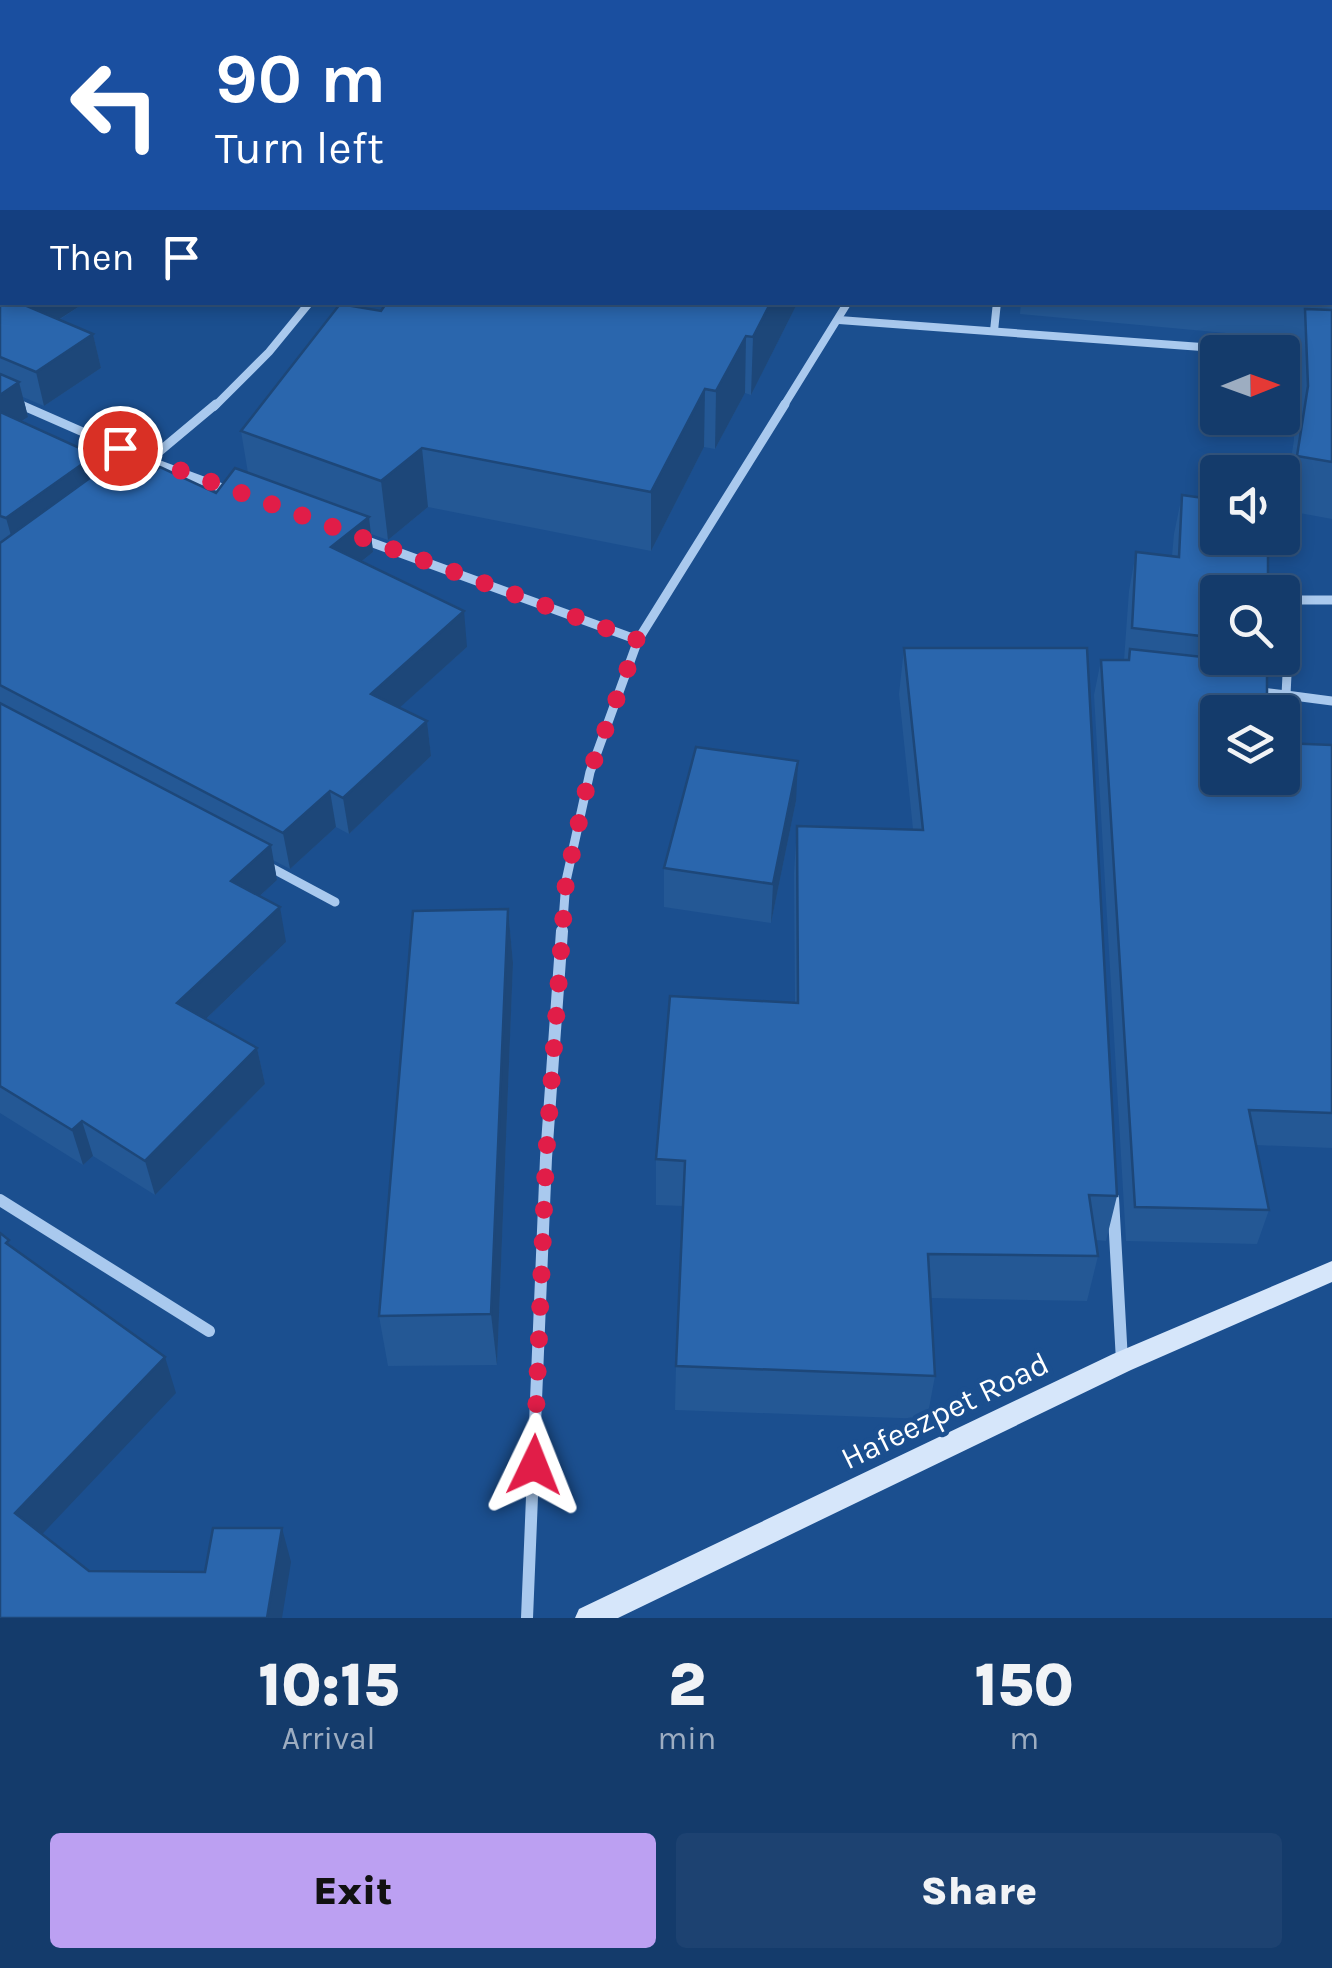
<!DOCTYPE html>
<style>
body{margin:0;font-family:Karla,sans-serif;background:#1d4271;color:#f1f3f6;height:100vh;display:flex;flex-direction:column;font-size:38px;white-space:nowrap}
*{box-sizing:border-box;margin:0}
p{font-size:32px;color:#9dadc1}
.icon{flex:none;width:55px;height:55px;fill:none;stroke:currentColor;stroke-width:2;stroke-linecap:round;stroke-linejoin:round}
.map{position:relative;height:1618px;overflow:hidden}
.details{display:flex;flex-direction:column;background:#143b6b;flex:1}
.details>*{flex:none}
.top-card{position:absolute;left:0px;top:0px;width:1332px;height:305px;box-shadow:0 5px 15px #0003,0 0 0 2px #33557e;background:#1a4fa0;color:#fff;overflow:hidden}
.needle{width:65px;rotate:89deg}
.tools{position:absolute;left:1200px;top:335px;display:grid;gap:20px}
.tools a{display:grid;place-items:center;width:100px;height:100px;border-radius:10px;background:#143b6b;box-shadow:0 5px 15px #0003,0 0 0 2px #33557e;font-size:50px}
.pin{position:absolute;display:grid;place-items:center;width:85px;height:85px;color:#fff;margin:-42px;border:5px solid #fff;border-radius:50%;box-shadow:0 2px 10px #0007}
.me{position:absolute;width:110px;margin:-55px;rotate:2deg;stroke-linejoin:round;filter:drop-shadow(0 0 8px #0008)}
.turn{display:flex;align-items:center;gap:35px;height:210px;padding:0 50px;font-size:45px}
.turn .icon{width:130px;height:130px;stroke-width:2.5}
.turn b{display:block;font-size:70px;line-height:85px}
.then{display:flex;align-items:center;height:95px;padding:0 50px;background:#0003;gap:20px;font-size:38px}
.eta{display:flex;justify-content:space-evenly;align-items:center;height:170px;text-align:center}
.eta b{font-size:60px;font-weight:800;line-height:70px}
.primary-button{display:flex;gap:20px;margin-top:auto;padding:20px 50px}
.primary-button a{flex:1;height:115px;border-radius:10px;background:#bca0f2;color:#111;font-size:40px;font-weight:800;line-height:115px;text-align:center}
.primary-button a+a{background:#1d4271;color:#f1f3f6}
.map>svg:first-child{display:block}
</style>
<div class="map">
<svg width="1332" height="1618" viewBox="0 0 1332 1618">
<rect width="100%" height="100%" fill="#1b4f8f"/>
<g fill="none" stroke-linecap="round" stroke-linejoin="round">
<!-- street-far2 -->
<g stroke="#a9c9ee" stroke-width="8">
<path d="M 511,0 L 546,2"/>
<path d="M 839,320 L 1269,352"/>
<path d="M 994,331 L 997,302"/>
<path d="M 1282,354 L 1332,357"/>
<path d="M 0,396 L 24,407"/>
<path d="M 214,407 L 269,352 L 310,302"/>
<path d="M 783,407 L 848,302"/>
</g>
<!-- street-far1 -->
<g stroke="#a9c9ee" stroke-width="9">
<path d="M 19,404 L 149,461 L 233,492"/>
<path d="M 124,481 L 216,404"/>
<path d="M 362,539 L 638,640"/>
<path d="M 1254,691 L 1286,695 L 1290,613 L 1297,600 L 1332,600"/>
<path d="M 1286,695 L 1332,701"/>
<path d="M 266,865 L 335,902"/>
<path d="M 562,934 L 566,881 L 590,772 L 638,640 L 785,404"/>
</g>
<!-- street -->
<g stroke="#a9c9ee" stroke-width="12">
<path d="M 1113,1198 L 1122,1361"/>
<path d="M 0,1200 L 209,1331"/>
<path d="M 527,1618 L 546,1158 L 562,931"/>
</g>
<!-- secondary -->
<path fill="#d6e6fa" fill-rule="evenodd" d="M 1332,1261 L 1332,1282 L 1131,1370 L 618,1618 L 575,1618 L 579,1609 L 1113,1354 Z"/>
</g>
<!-- wall -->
<g fill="#245895">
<path d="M 0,0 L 2,302 L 86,302 L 59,320 L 93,334 L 101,368 L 44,406 L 23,397 L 28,417 L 21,422 L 98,472 L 146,478 L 216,493 L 248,473 L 241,431 L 381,311 L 387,302 L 798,302 L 751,395 L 745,393 L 715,449 L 704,447 L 651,551 L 428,507 L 388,540 L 371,534 L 373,552 L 361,562 L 467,647 L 400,707 L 427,721 L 431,756 L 349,834 L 336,827 L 290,869 L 273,860 L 277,880 L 260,896 L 286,942 L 206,1019 L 257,1048 L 265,1084 L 155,1195 L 93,1156 L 83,1165 L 0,1113 Z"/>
<path d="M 1047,0 L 1332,0 L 1332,519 L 1283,510 L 1294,440 L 1292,362 L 1296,347 L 1292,347 L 1291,339 L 1020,314 L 1021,302 L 1330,302 L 1330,2 L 1047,2 Z"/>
<path d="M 1182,495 L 1218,592 L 1218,658 L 1264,658 L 1218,778 L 1332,745 L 1332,1148 L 1256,1145 L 1269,1210 L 1257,1244 L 1126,1241 L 1094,695 L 1101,660 L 1124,660 L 1129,591 L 1136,552 L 1172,556 L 1174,534 Z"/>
<path d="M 904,648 L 1117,1196 L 1106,1241 L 1096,1240 L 1098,1256 L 1087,1301 L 931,1298 L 935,1376 L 927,1419 L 675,1410 L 676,1366 L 683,1206 L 656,1205 L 656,1159 L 795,1003 L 794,873 L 797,826 L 913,829 L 899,694 Z"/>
<path d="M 796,801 L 771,923 L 664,907 L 664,868 Z"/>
<path d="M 508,909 L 513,963 L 497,1365 L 388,1366 L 379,1316 Z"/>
</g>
<!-- shaded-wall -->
<g fill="#1d4779">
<path d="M 969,0 L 990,0 L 989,2 L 968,2 Z"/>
<path d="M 25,302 L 86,302 L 30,338 L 22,304 Z"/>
<path d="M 771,302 L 798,302 L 751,395 L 753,337 Z"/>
<path d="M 93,334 L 101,368 L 44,406 L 36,372 Z"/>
<path d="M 746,336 L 745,393 L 715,449 L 716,391 Z"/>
<path d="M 19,382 L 28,417 L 0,435 L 0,395 Z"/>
<path d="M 705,389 L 704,447 L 651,551 L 651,492 Z"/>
<path d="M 422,448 L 428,507 L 388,540 L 381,481 Z"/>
<path d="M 95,455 L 102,489 L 16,553 L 6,518 Z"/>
<path d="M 369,517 L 373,552 L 336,582 L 331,547 Z"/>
<path d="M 464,611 L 467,647 L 376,729 L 371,694 Z"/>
<path d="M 427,721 L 431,756 L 349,834 L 343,798 Z"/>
<path d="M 798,761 L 796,801 L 771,923 L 773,884 Z"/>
<path d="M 330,791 L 336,827 L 290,869 L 283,833 Z"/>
<path d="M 271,845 L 277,880 L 238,916 L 231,881 Z"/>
<path d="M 280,907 L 286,942 L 186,1038 L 177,1003 Z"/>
<path d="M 508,909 L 513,963 L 497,1365 L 491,1314 Z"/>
<path d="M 257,1048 L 265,1084 L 155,1195 L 145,1161 Z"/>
<path d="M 82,1121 L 93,1156 L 83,1165 L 72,1130 Z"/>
<path d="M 165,1357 L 176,1393 L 30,1547 L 15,1513 Z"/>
<path d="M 282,1528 L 291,1562 L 282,1618 L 267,1618 Z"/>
</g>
<!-- building -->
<g fill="#2a66ad" stroke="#1d4779" stroke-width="2.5">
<path d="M 0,0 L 362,0 L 369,2 L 2,2 L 2,302 L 25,302 L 22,304 L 93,334 L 36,372 L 0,357 Z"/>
<path d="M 619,0 L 969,0 L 968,2 L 617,2 Z"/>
<path d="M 1049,0 L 1332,0 L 1332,297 L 1330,296 L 1330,2 L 1049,2 Z"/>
<path d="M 387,302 L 771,302 L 753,337 L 746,336 L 716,391 L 705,389 L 651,492 L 422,448 L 381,481 L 241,431 L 340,304 L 381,311 Z"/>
<path d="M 1305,309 L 1332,310 L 1332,462 L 1297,456 L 1308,386 Z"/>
<path d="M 0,374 L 19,382 L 0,395 Z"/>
<path d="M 0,412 L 95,455 L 6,518 L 0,516 Z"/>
<path d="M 112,462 L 146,478 L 160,467 L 216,493 L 235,468 L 369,517 L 331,547 L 464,611 L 371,694 L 427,721 L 343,798 L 330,791 L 283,833 L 0,685 L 0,543 Z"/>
<path d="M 1182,495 L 1218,500 L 1218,538 L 1268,538 L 1268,592 L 1218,592 L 1218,638 L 1132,628 L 1136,552 L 1179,557 Z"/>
<path d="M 904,648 L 1087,648 L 1117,1196 L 1089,1195 L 1098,1256 L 928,1254 L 935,1376 L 676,1366 L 685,1161 L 656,1159 L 670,996 L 798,1003 L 797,826 L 923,830 Z"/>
<path d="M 1130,649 L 1267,664 L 1267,712 L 1218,712 L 1218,778 L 1282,778 L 1282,743 L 1332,745 L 1332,1113 L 1249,1110 L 1269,1210 L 1135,1207 L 1101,660 L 1129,660 Z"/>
<path d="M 0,703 L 271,845 L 231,881 L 280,907 L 177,1003 L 257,1048 L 145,1161 L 82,1121 L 72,1130 L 0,1086 Z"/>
<path d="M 696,747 L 798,761 L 773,884 L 664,868 Z"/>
<path d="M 508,909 L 491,1314 L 379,1316 L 413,911 Z"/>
<path d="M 0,1233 L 9,1240 L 6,1243 L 165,1357 L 15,1513 L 89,1571 L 205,1572 L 213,1528 L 282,1528 L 267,1618 L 0,1618 Z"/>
</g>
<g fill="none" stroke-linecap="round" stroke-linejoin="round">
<!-- route -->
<path stroke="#e11d48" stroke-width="18" stroke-dasharray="0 32.4" d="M 120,448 L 638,640 L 590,772 L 566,881 L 546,1158 L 534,1465"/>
</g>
<g text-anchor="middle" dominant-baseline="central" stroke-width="10" stroke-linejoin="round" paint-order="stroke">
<!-- near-street labels -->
<g font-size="32" fill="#fff" stroke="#1b4f8f">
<text transform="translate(945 1411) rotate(-26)">Hafeezpet Road</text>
</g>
</g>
</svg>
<div class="tools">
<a><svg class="needle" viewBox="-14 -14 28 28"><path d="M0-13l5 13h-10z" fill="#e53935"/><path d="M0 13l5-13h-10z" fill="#9dadc1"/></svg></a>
<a><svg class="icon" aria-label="sound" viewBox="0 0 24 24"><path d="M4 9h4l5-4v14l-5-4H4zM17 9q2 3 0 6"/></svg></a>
<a><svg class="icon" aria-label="search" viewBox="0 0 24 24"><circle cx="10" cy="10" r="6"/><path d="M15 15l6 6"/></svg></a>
<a><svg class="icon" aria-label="layers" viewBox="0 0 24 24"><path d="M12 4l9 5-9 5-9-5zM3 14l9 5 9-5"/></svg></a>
</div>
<div class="pin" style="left:120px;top:448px;background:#d93025"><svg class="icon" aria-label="arrive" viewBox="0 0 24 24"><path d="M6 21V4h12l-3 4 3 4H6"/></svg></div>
<svg class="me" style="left:534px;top:1465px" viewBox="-20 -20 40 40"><path d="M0-17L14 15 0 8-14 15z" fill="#e11d48" stroke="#fff" stroke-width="4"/></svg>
<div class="top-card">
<div class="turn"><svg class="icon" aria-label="left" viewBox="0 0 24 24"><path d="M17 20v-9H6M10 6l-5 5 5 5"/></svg><div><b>90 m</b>Turn left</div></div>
<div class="then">Then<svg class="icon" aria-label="arrive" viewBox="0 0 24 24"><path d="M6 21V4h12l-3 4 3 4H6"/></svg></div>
</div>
</div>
<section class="details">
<div class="eta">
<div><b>10:15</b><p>Arrival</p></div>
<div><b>2</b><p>min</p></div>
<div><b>150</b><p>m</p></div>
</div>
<div class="primary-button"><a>Exit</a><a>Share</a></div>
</section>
